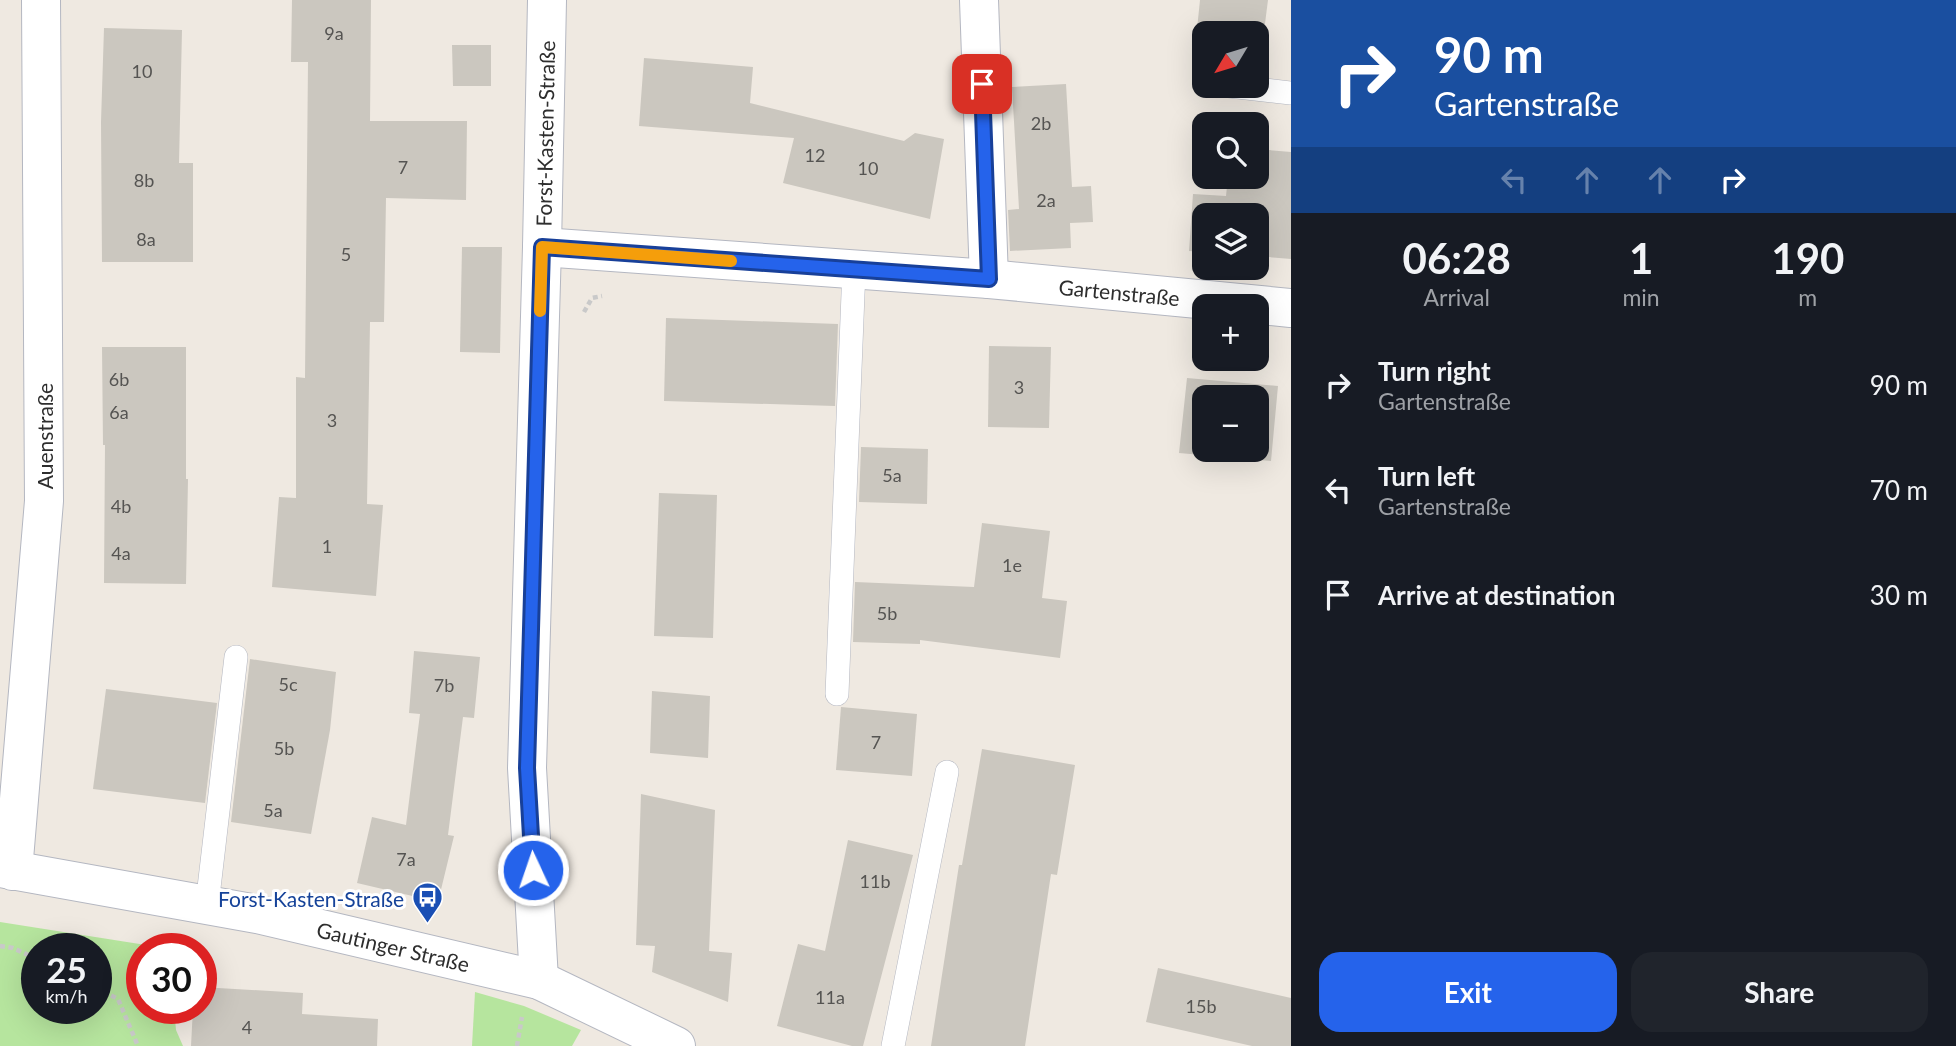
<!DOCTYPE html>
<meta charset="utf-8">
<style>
body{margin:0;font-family:Lato,sans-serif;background:#20242c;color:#f1f3f6;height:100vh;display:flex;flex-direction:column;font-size:26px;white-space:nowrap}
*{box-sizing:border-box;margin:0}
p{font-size:23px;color:#9ea1a6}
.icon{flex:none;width:38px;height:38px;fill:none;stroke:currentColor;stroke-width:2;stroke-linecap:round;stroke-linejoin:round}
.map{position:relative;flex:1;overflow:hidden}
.panel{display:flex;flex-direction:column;background:#171b24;width:665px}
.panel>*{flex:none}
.guide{background:#1a4fa0;color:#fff;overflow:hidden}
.needle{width:46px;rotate:232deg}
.fabs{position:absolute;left:1192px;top:21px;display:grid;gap:14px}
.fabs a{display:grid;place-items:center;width:77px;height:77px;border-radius:14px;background:#171b24;box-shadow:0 7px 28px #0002;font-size:35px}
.speed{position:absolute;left:21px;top:933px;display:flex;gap:14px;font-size:35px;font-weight:700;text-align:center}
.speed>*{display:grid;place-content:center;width:91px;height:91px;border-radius:50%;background:#171b24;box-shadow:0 7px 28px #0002;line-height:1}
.speed small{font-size:18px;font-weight:400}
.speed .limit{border:10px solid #d22;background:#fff;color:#111}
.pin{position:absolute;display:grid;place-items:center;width:60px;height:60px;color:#fff;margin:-30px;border-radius:14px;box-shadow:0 4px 10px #0006}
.me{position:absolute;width:77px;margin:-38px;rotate:357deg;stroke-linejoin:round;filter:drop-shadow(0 0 5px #0008)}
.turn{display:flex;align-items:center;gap:24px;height:147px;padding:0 28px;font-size:32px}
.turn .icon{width:91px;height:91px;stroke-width:2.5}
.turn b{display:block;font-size:49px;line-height:60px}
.lanes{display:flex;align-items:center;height:66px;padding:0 28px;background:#0003;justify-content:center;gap:35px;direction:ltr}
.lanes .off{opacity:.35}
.eta{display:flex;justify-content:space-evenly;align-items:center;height:119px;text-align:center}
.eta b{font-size:42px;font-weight:700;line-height:49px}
.action{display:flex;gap:14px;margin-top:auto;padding:14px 28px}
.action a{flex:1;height:80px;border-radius:21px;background:#2563eb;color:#fff;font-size:28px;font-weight:700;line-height:80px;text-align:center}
.action a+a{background:#20242c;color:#f1f3f6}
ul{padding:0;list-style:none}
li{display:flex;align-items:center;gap:21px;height:105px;padding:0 28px}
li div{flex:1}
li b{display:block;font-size:26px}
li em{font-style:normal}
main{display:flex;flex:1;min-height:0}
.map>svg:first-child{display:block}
</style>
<main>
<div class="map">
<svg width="1291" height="1046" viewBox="0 0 1291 1046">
<rect width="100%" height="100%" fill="#efe9e1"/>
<!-- green -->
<g fill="#b6e59e" fill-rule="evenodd">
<path d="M 0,922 L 165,948 L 142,948 L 142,1008 L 174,1008 L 176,1030 L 183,1046 L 0,1046 ZM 37,948 L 96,948 L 96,1008 L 37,1008 Z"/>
<path d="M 475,992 L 524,1006 L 581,1030 L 572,1046 L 472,1046 Z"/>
</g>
<!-- building -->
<g fill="#cbc7bf" fill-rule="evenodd">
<path d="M 292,0 L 371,0 L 370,121 L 467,121 L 466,200 L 386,198 L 384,322 L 370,322 L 367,504 L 383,505 L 376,596 L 272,587 L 279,497 L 296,498 L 296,377 L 305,378 L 308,62 L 291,62 Z"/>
<path d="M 1200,0 L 1268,0 L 1262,47 L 1256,46 L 1256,33 L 1204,33 L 1204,40 L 1196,39 Z"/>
<path d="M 104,28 L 182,30 L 179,163 L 193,163 L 193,262 L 102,262 L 101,122 Z"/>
<path d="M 452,45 L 491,45 L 491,86 L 453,86 Z"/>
<path d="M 644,58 L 753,67 L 750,103 L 904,141 L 915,133 L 944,139 L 930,219 L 783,183 L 794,138 L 639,126 Z"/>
<path d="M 1066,84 L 1072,187 L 1091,186 L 1093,222 L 1070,223 L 1071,248 L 1010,251 L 1008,210 L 1019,209 L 1012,87 Z"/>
<path d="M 1256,149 L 1291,152 L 1291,259 L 1256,256 L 1256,215 L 1204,215 L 1204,252 L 1189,251 L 1193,194 L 1226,196 L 1228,177 L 1256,177 Z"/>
<path d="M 462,247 L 502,247 L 500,353 L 460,352 Z"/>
<path d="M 666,318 L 838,324 L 835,406 L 664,401 Z"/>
<path d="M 989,346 L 1051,347 L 1049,428 L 988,427 Z"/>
<path d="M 102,347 L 186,347 L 186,479 L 188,479 L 186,584 L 104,583 L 105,445 L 103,445 Z"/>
<path d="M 1187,378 L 1278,386 L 1271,461 L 1179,453 ZM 1204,397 L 1256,397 L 1256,450 L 1204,450 Z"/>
<path d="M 861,447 L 928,449 L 927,504 L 859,502 Z"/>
<path d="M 659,493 L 717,495 L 713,638 L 654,636 Z"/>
<path d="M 982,523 L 1050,531 L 1042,598 L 1067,601 L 1060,658 L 920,640 L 920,644 L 853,642 L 855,582 L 974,587 Z"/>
<path d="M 414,651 L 480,657 L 474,718 L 463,717 L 448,835 L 454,836 L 438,902 L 357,883 L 372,817 L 406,825 L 420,714 L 409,713 Z"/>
<path d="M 250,659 L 336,672 L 330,730 L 311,834 L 231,822 Z"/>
<path d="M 106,689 L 217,703 L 205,803 L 93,789 Z"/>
<path d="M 652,691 L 710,696 L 708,758 L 650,753 Z"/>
<path d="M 841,707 L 917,714 L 912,776 L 836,770 Z"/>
<path d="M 982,749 L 1075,765 L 1057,875 L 1051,874 L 1025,1046 L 931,1046 L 959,865 L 962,865 Z"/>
<path d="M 641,794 L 715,810 L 709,951 L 732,953 L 728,1002 L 652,972 L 655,946 L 636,945 Z"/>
<path d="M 848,840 L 913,855 L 863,1046 L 852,1046 L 777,1026 L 798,944 L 825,951 Z"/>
<path d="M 1158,968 L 1291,998 L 1291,1046 L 1252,1046 L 1146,1022 Z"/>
<path d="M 201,987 L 303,993 L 302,1014 L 378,1019 L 377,1046 L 191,1046 L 193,1008 L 201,1008 Z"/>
</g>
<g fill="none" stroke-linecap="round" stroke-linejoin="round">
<defs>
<g id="service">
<path d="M 1229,86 L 1291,93"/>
<path d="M 837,694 L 854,269"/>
<path d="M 207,905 L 236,657"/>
<path d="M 893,1046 L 947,772"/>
</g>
<g id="minor">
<path d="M 979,0 L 989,279"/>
<path id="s1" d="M 542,247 L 989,279 L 1291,308"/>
<path d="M 13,871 L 44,501 L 41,0"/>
<path id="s2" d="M 539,980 L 527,768 L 542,247 L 547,0"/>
</g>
<g id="secondary">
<path id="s3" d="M 0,868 L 257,914 L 539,980 L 676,1046"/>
</g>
</defs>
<!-- service casing -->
<use href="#service" stroke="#b4b7c1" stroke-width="24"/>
<!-- minor casing -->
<use href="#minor" stroke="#b4b7c1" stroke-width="40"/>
<!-- secondary casing -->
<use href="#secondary" stroke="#b4b7c1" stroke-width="40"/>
<!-- path -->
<g stroke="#c9c9c9" stroke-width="4.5" stroke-dasharray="5 3.5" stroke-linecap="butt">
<path d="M 584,312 L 592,298 L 602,296"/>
<path d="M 0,946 L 13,948 L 37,959"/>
<path d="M 96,988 L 118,999 L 138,1046"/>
<path d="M 517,1046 L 522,1017"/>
</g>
<!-- service -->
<use href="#service" stroke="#fff" stroke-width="23"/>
<!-- minor -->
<use href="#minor" stroke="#fff" stroke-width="38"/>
<!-- secondary -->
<use href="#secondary" stroke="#fff" stroke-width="38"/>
</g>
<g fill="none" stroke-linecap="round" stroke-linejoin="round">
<defs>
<path id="route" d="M 533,870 L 527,768 L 542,247 L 989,279 L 982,84"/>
</defs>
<!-- route casing -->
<use href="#route" stroke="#184099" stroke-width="18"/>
<!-- route -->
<use href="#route" stroke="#2563eb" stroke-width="12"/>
<!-- slow -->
<path stroke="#f59e0b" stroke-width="12" d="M 540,311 L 542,247 L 731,261"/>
</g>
<!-- icons -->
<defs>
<symbol id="bus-pin" viewBox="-11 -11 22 30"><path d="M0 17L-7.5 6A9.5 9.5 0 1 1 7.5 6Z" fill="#1a4fb4" stroke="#fff"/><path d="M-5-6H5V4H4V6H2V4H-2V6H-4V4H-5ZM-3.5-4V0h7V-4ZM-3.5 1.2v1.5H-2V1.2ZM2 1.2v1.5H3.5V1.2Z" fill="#fff"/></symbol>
</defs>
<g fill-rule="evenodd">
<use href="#bus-pin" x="410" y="880" width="35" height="47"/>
</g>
<g text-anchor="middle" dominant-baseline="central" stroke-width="6" stroke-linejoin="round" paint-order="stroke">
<!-- number labels -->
<g font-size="18" fill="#555452">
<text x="334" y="33">9a</text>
<text x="142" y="71">10</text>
<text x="1041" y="123">2b</text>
<text x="815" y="155">12</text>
<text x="403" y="167">7</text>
<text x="868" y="168">10</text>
<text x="144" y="180">8b</text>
<text x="1046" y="200">2a</text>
<text x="146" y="239">8a</text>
<text x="346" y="254">5</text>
<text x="119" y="379">6b</text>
<text x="1019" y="387">3</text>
<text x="119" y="412">6a</text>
<text x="332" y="420">3</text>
<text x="892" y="475">5a</text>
<text x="121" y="506">4b</text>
<text x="327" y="546">1</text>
<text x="121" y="553">4a</text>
<text x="1012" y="565">1e</text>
<text x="887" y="613">5b</text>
<text x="288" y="684">5c</text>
<text x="444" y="685">7b</text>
<text x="876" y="742">7</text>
<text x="284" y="748">5b</text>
<text x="273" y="810">5a</text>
<text x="406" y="859">7a</text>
<text x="875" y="881">11b</text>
<text x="830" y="997">11a</text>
<text x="1201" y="1006">15b</text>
<text x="247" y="1027">4</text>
</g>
<!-- street labels -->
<g font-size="21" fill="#2e2e2e" stroke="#fff">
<text stroke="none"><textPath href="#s2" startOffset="847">Forst-Kasten-Straße</textPath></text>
<text stroke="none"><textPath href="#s1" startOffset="579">Gartenstraße</textPath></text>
<text transform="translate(44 436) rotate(-90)">Auenstraße</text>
<text stroke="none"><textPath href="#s3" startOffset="401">Gautinger Straße</textPath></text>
</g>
<!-- transit labels -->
<g font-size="21" fill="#164399" stroke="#fff" text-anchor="end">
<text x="404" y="898">Forst-Kasten-Straße</text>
</g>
</g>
</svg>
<div class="fabs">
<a><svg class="needle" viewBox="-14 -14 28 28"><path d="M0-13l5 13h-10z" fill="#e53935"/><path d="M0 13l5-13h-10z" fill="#9ea1a6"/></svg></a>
<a><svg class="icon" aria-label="search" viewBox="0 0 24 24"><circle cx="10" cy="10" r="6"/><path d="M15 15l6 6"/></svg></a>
<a><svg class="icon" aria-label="layers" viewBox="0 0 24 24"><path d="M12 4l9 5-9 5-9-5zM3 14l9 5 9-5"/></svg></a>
<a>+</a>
<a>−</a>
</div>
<div class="speed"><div>25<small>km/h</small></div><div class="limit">30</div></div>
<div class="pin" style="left:982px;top:84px;background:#d93025"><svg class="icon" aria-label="arrive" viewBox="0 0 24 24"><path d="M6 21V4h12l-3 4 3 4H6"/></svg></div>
<svg class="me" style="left:533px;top:870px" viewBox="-20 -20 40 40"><circle r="17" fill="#2563eb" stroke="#fff" stroke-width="3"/><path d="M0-11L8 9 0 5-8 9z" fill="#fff"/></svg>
</div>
<section class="panel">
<div class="guide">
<div class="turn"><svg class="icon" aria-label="right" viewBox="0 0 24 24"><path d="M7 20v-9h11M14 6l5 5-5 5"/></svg><div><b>90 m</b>Gartenstraße</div></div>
<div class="lanes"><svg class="icon off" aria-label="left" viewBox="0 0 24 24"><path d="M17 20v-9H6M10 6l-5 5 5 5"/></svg><svg class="icon off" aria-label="ahead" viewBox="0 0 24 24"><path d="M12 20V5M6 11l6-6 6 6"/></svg><svg class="icon off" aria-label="ahead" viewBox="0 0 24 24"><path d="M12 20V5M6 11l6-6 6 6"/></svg><svg class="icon" aria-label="right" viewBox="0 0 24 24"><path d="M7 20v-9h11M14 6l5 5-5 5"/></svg></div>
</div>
<div class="eta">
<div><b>06:28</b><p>Arrival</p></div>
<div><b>1</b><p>min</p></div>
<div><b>190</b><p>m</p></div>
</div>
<ul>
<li><svg class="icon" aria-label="right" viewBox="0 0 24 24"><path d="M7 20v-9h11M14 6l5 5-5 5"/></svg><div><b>Turn right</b><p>Gartenstraße</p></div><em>90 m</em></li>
<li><svg class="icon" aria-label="left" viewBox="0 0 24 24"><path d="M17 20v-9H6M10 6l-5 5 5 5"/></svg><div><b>Turn left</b><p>Gartenstraße</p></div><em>70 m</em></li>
<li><svg class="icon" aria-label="arrive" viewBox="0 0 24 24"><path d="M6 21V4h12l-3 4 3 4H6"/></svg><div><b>Arrive at destination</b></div><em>30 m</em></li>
</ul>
<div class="action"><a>Exit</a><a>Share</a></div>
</section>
</main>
